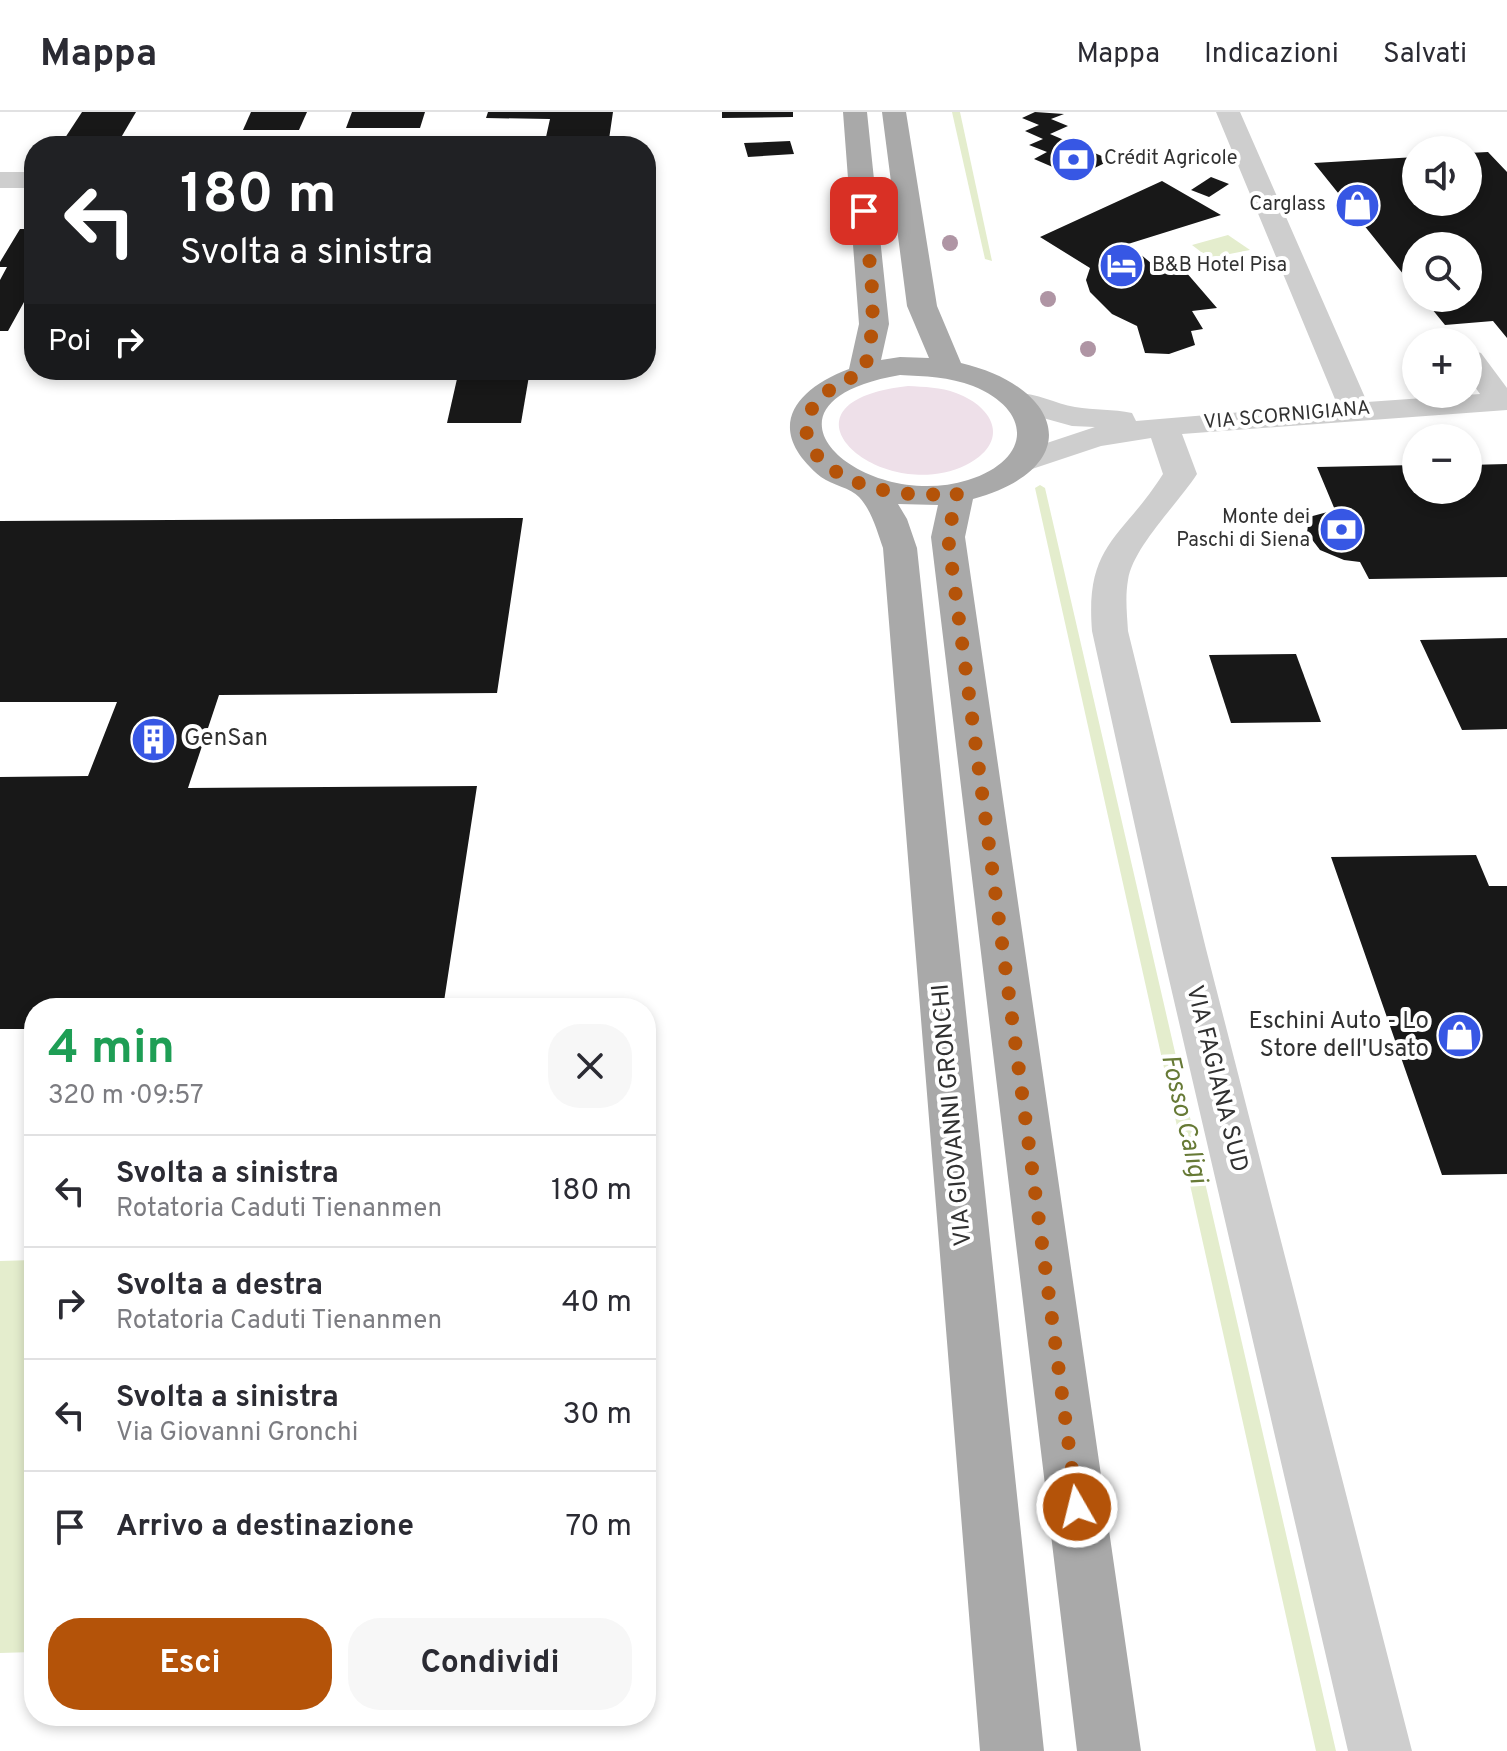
<!DOCTYPE html>
<html lang="it">
<meta charset="utf-8">
<style>
body{margin:0;font-family:Overpass,sans-serif;background:#f7f7f7;color:#2b2b33;height:100vh;display:flex;flex-direction:column;font-size:30px;white-space:nowrap}
*{box-sizing:border-box;margin:0}
p{font-size:26px;color:#7c7c81}
.icon{flex:none;width:44px;height:44px;fill:none;stroke:currentColor;stroke-width:2;stroke-linecap:round;stroke-linejoin:round}
.map{position:relative;flex:1;overflow:hidden}
.side{position:absolute;left:24px;top:886px;width:632px;height:728px;display:flex;flex-direction:column;background:#fff;border-radius:32px;box-shadow:0 4px 12px #0003}
.side>*{flex:none}
.guide{position:absolute;left:24px;top:24px;width:632px;height:244px;border-radius:32px;box-shadow:0 4px 12px #0003;background:#202124;color:#fff;overflow:hidden}
.controls{position:absolute;left:1402px;top:24px;display:grid;gap:16px}
.controls a{display:grid;place-items:center;width:80px;height:80px;border-radius:50%;background:#fff;box-shadow:0 4px 12px #0003;font-size:40px}
.pin{position:absolute;display:grid;place-items:center;width:68px;height:68px;color:#fff;margin:-34px;border-radius:16px;box-shadow:0 4px 12px #0006}
.me{position:absolute;width:88px;margin:-44px;rotate:352deg;stroke-linejoin:round;filter:drop-shadow(0 0 6px #0008)}
.turn{display:flex;align-items:center;gap:28px;height:168px;padding:0 24px;font-size:36px}
.turn .icon{width:104px;height:104px;stroke-width:2.5}
.turn b{display:block;font-size:56px;line-height:68px}
.then{display:flex;align-items:center;height:76px;padding:0 24px;background:#0003;gap:16px;font-size:30px}
.round{display:grid;place-items:center;flex:none;width:84px;height:84px;border-radius:32px;background:#f7f7f7}
.head{display:flex;align-items:center;justify-content:space-between;height:136px;padding:0 24px}
h1{font-size:48px;font-weight:700;line-height:60px;color:#1e9e55}
.primary-button{display:flex;gap:16px;margin-top:auto;padding:16px 24px}
.primary-button a{flex:1;height:92px;border-radius:32px;background:#b45309;color:#fff;font-size:32px;font-weight:700;line-height:92px;text-align:center}
.primary-button a+a{background:#f7f7f7;color:#2b2b33}
ul{padding:0;list-style:none}
li{display:flex;align-items:center;gap:24px;height:112px;padding:0 24px;border-top:2px solid #e1e1e2}
li div{flex:1}
li b{display:block;font-size:30px}
li em{font-style:normal}
header{display:flex;align-items:center;gap:48px;box-sizing:border-box;height:112px;padding:0 40px;background:#fff;border-bottom:2px solid #e1e1e2}
header strong{font-size:38px}
nav{display:flex;gap:44px;margin-inline-start:auto;font-size:28px}
.map>svg:first-child{display:block}
</style>
<header>
<strong>Mappa</strong>
<nav><a>Mappa</a><a>Indicazioni</a><a>Salvati</a></nav>
</header>
<div class="map">
<svg width="1507" height="1639" viewBox="0 0 1507 1639">
<rect width="100%" height="100%" fill="#fff"/>
<!-- green -->
<path fill="#eee0e9" d="M 908,274 C 924,275 941,275 956,281 C 996,296 1010,331 966,353 C 880,395 762,290 908,274 Z"/>
<!-- water -->
<g fill="#e4edcd">
<path d="M 1228,123 L 1250,138 L 1209,146 L 1192,133 Z"/>
<path d="M 34,1148 L 34,1540 L 0,1541 L 0,1149 Z"/>
</g>
<g fill="none" stroke-linecap="round" stroke-linejoin="round">
<!-- stream -->
<g fill="#e4edcd" fill-rule="evenodd">
<path d="M 952,0 L 960,0 L 992,149 L 985,147 Z"/>
<path d="M 1040,373 L 1045,376 L 1336,1639 L 1316,1639 L 1035,376 Z"/>
</g>
</g>
<!-- building -->
<g fill="#181818">
<path d="M 82,0 L 136,0 L 119,29 L 63,29 Z"/>
<path d="M 251,0 L 307,0 L 299,18 L 243,18 Z"/>
<path d="M 352,0 L 425,0 L 420,16 L 346,16 Z"/>
<path d="M 488,0 L 613,0 L 608,34 L 544,34 L 550,7 L 486,6 Z"/>
<path d="M 722,0 L 793,0 L 793,5 L 722,6 Z"/>
<path d="M 1035,0 L 1064,2 L 1051,7 L 1068,14 L 1050,22 L 1111,48 L 1076,65 L 1034,47 L 1047,40 L 1029,33 L 1043,27 L 1025,19 L 1039,13 L 1022,6 Z"/>
<path d="M 790,29 L 794,42 L 748,45 L 744,31 Z"/>
<path d="M 1488,40 L 1507,60 L 1507,226 L 1493,209 L 1445,213 L 1423,186 L 1468,186 L 1468,134 L 1416,134 L 1416,178 L 1314,51 L 1416,45 L 1416,90 L 1468,90 L 1468,41 Z"/>
<path d="M 1211,65 L 1229,72 L 1209,85 L 1191,78 Z"/>
<path d="M 1162,69 L 1221,103 L 1128,132 L 1157,156 L 1179,152 L 1217,196 L 1192,199 L 1203,217 L 1191,219 L 1195,233 L 1169,242 L 1145,241 L 1137,214 L 1112,202 L 1090,180 L 1086,168 L 1090,156 L 1040,125 Z"/>
<path d="M 20,117 L 34,117 L 34,172 L 8,219 L 0,219 L 0,168 L 7,155 L 0,155 L 0,150 Z"/>
<path d="M 459,258 L 530,258 L 521,311 L 447,311 Z"/>
<path d="M 1507,352 L 1507,465 L 1369,467 L 1360,450 L 1344,448 L 1320,438 L 1307,421 L 1309,405 L 1335,398 L 1317,355 L 1416,353 L 1416,378 L 1468,378 L 1468,353 Z"/>
<path d="M 523,406 L 497,581 L 219,583 L 188,676 L 477,674 L 443,896 L 34,896 L 34,917 L 0,917 L 0,665 L 88,664 L 117,590 L 0,590 L 0,409 Z"/>
<path d="M 1507,526 L 1507,617 L 1462,618 L 1420,528 Z"/>
<path d="M 1296,542 L 1321,610 L 1231,611 L 1209,543 Z"/>
<path d="M 1476,743 L 1489,774 L 1507,774 L 1507,1062 L 1442,1063 L 1331,745 Z"/>
</g>
<g fill="none" stroke-linecap="round" stroke-linejoin="round">
<!-- minor -->
<g fill="#cecece" fill-rule="evenodd">
<path d="M 1216,0 L 1240,0 L 1367,290 L 1480,282 L 1468,265 L 1470,238 L 1481,241 L 1507,276 L 1507,298 L 1182,322 L 1197,362 C 1177,393 1133,435 1128,468 C 1125,485 1127,502 1128,519 L 1206,837 L 1412,1639 L 1348,1639 L 1162,837 L 1092,519 C 1085,431 1122,427 1163,362 L 1151,326 L 1101,334 L 1023,360 L 1011,357 L 1007,350 L 1011,343 L 1095,315 L 1072,314 L 1007,296 L 1002,289 L 1007,282 C 1030,277 1052,291 1075,295 C 1094,298 1113,297 1132,301 L 1136,309 L 1337,292 Z"/>
<rect x="0" y="60" width="34" height="16"/>
</g>
<!-- major -->
<path fill="#a9a9a9" fill-rule="evenodd" d="M 843,0 L 867,0 L 889,212 L 881,248 L 900,245 L 929,246 L 907,194 L 882,0 L 906,0 L 937,194 L 961,251 C 1063,275 1088,355 973,387 L 965,425 L 1141,1639 L 1077,1639 L 931,425 L 938,393 L 898,392 L 907,407 L 917,436 L 1044,1639 L 980,1639 L 883,436 C 877,419 872,399 859,385 C 851,376 832,373 821,365 C 765,319 791,279 849,257 L 859,212 ZM 900,263 C 924,264 950,265 973,274 C 1034,299 1031,348 968,368 C 863,401 737,291 900,263 Z"/>
</g>
<!-- trees -->
<g fill="#af95a4">
<circle cx="950" cy="131" r="8"/>
<circle cx="1048" cy="187" r="8"/>
<circle cx="1088" cy="237" r="8"/>
</g>
<g fill="none" stroke-linecap="round" stroke-linejoin="round">
<!-- route -->
<path stroke="#b45309" stroke-width="14" stroke-dasharray="0 25.2" d="M 864,99 C 869,153 881,208 863,261 C 780,291 793,352 871,375 C 899,383 928,384 957,381 L 948,425 L 1077,1395"/>
</g>
<!-- icons -->
<defs>
<symbol id="bank-disc" viewBox="-11 -11 22 22"><circle r="9.5" fill="#3757e4" stroke="#fff"/><path d="M-6-4H6V4H-6ZM0-2.3a2.3 2.3 0 1 0 0 4.6a2.3 2.3 0 1 0 0-4.6Z" fill="#fff"/></symbol>
<symbol id="shop-disc" viewBox="-11 -11 22 22"><circle r="9.5" fill="#3757e4" stroke="#fff"/><path d="M-5-2.5h2.3a2.7 3.5 0 0 1 5.4 0H5L5.5 6h-11ZM-1.5-2.5h3a1.5 2.3 0 0 0-3 0Z" fill="#fff"/></symbol>
<symbol id="hotel-disc" viewBox="-11 -11 22 22"><circle r="9.5" fill="#3757e4" stroke="#fff"/><path d="M-6-4.5h1.5V1H6V5H4.5V3h-9V5H-6ZM-4 0a1.8 1.8 0 1 1 3.6 0ZM.5 0V-2.5h3Q6-2.5 6 0Z" fill="#fff"/></symbol>
<symbol id="building-disc" viewBox="-11 -11 22 22"><circle r="9.5" fill="#3757e4" stroke="#fff"/><path d="M-4-6H4V6H1V3H-1V6H-4ZM-2.5-4.3h1.7v1.8h-1.7ZM.8-4.3h1.7v1.8H.8ZM-2.5-1h1.7V.8h-1.7ZM.8-1h1.7V.8H.8Z" fill="#fff"/></symbol>
</defs>
<g fill-rule="evenodd">
<use href="#bank-disc" x="1048" y="22" width="51" height="51"/>
<use href="#shop-disc" x="1332" y="68" width="51" height="51"/>
<use href="#hotel-disc" x="1096" y="128" width="51" height="51"/>
<use href="#bank-disc" x="1316" y="392" width="51" height="51"/>
<use href="#building-disc" x="128" y="602" width="51" height="51"/>
<use href="#shop-disc" x="1434" y="898" width="51" height="51"/>
</g>
<g text-anchor="middle" dominant-baseline="central" stroke-width="8" stroke-linejoin="round" paint-order="stroke">
<!-- far-poi labels -->
<g font-size="20" fill="#313131" stroke="#fff" text-anchor="start">
<text x="1104" y="47">Crédit Agricole</text>
<text x="1326" y="93" text-anchor="end">Carglass</text>
<text x="1152" y="154">B&amp;B Hotel Pisa</text>
<text x="1310" y="406" text-anchor="end">Monte dei<tspan x="1310" dy="23">Paschi di Siena</tspan></text>
</g>
<!-- far-street labels -->
<g font-size="20" fill="#313131" stroke="#fff">
<text transform="translate(1287 304) rotate(-5)">VIA SCORNIGIANA</text>
</g>
<!-- poi labels -->
<g font-size="24" fill="#313131" stroke="#fff" text-anchor="start">
<text x="184" y="627">GenSan</text>
<text x="1429" y="910" text-anchor="end">Eschini Auto - Lo<tspan x="1429" dy="28">Store dell'Usato</tspan></text>
</g>
<!-- street labels -->
<g font-size="24" fill="#313131" stroke="#fff">
<text transform="translate(1216 967) rotate(76)">VIA FAGIANA SUD</text>
<text transform="translate(953 1003) rotate(-95)">VIA GIOVANNI GRONCHI</text>
</g>
<!-- water labels -->
<g font-size="26" font-style="italic" fill="#677a36" stroke="#fff">
<text transform="translate(1183 1007) rotate(77)">Fosso Caligi</text>
</g>
</g>
</svg>
<div class="controls">
<a><svg class="icon" aria-label="sound" viewBox="0 0 24 24"><path d="M4 9h4l5-4v14l-5-4H4zM17 9q2 3 0 6"/></svg></a>
<a><svg class="icon" aria-label="search" viewBox="0 0 24 24"><circle cx="10" cy="10" r="6"/><path d="M15 15l6 6"/></svg></a>
<a>+</a>
<a>−</a>
</div>
<div class="pin" style="left:864px;top:99px;background:#d93025"><svg class="icon" aria-label="arrive" viewBox="0 0 24 24"><path d="M6 21V4h12l-3 4 3 4H6"/></svg></div>
<svg class="me" style="left:1077px;top:1395px" viewBox="-20 -20 40 40"><circle r="17" fill="#b45309" stroke="#fff" stroke-width="3"/><path d="M0-11L8 9 0 5-8 9z" fill="#fff"/></svg>
<div class="guide">
<div class="turn"><svg class="icon" aria-label="left" viewBox="0 0 24 24"><path d="M17 20v-9H6M10 6l-5 5 5 5"/></svg><div><b>180 m</b>Svolta a sinistra</div></div>
<div class="then">Poi<svg class="icon" aria-label="right" viewBox="0 0 24 24"><path d="M7 20v-9h11M14 6l5 5-5 5"/></svg></div>
</div>
<section class="side">
<div class="head"><div><h1>4 min</h1><p>320 m · 09:57</p></div><a class="round"><svg class="icon" aria-label="close" viewBox="0 0 24 24"><path d="M6 6l12 12M18 6L6 18"/></svg></a></div>
<ul>
<li><svg class="icon" aria-label="left" viewBox="0 0 24 24"><path d="M17 20v-9H6M10 6l-5 5 5 5"/></svg><div><b>Svolta a sinistra</b><p>Rotatoria Caduti Tienanmen</p></div><em>180 m</em></li>
<li><svg class="icon" aria-label="right" viewBox="0 0 24 24"><path d="M7 20v-9h11M14 6l5 5-5 5"/></svg><div><b>Svolta a destra</b><p>Rotatoria Caduti Tienanmen</p></div><em>40 m</em></li>
<li><svg class="icon" aria-label="left" viewBox="0 0 24 24"><path d="M17 20v-9H6M10 6l-5 5 5 5"/></svg><div><b>Svolta a sinistra</b><p>Via Giovanni Gronchi</p></div><em>30 m</em></li>
<li><svg class="icon" aria-label="arrive" viewBox="0 0 24 24"><path d="M6 21V4h12l-3 4 3 4H6"/></svg><div><b>Arrivo a destinazione</b></div><em>70 m</em></li>
</ul>
<div class="primary-button"><a>Esci</a><a>Condividi</a></div>
</section>
</div>
